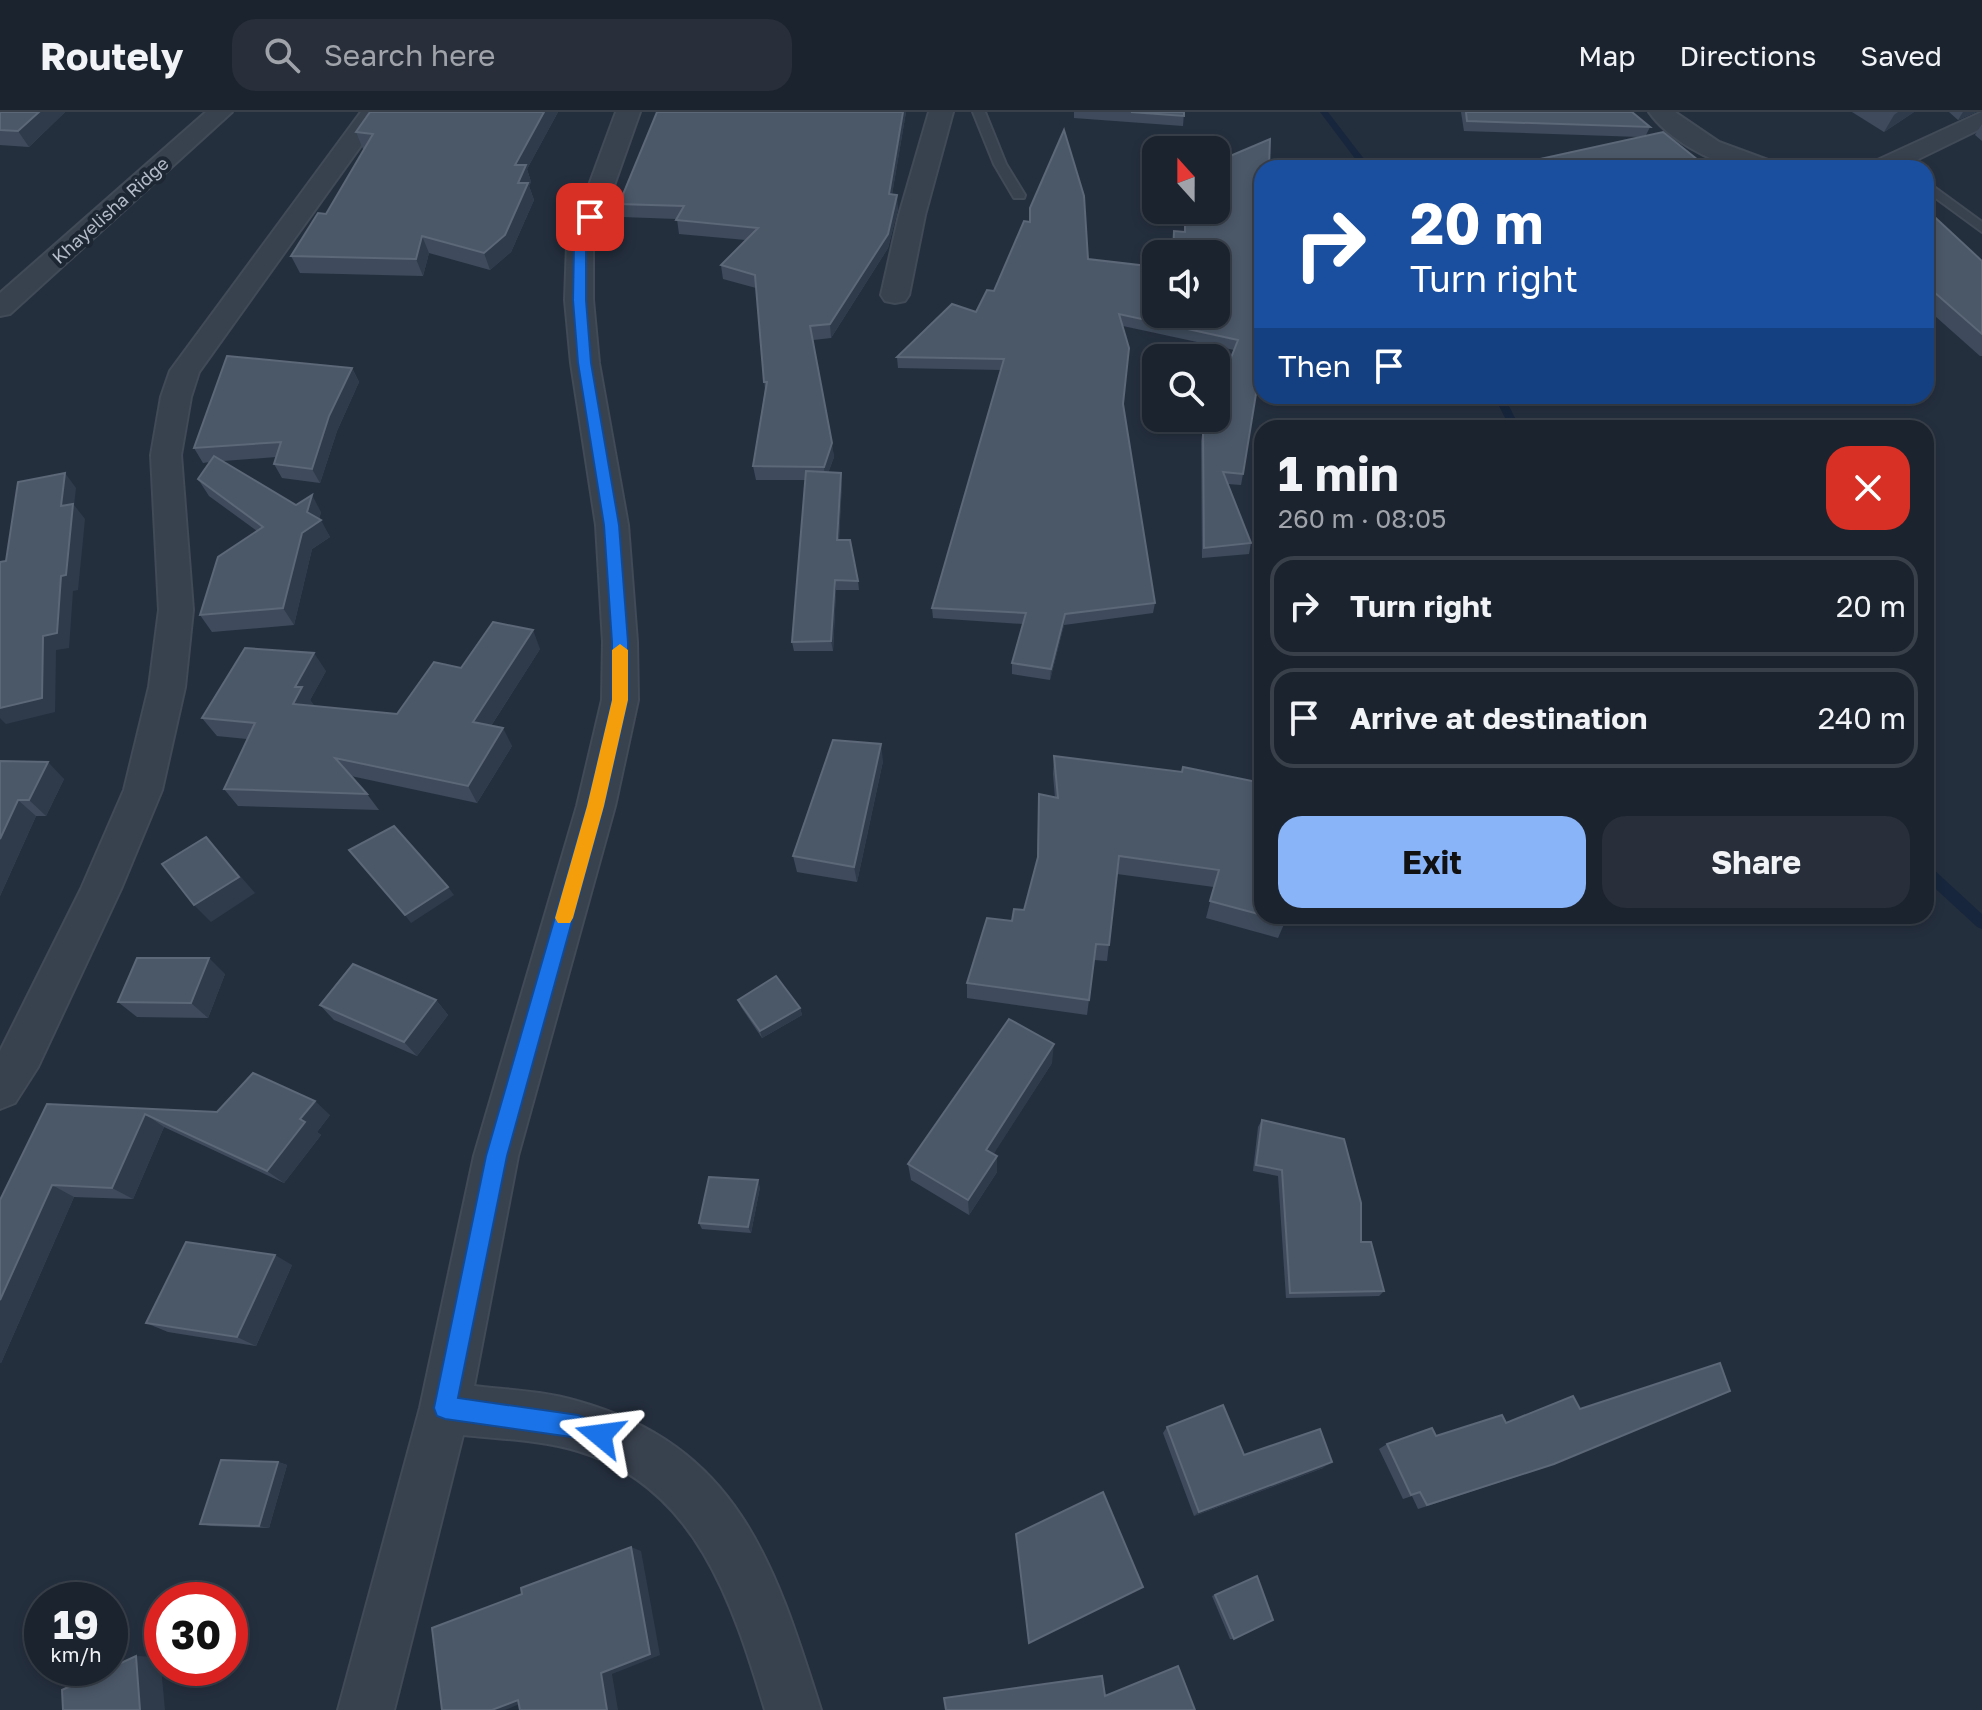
<!DOCTYPE html>
<meta charset="utf-8">
<style>
body{margin:0;font-family:"Golos Text",sans-serif;background:#282f3a;color:#f1f3f6;height:100vh;display:flex;flex-direction:column;font-size:30px;white-space:nowrap}
*{box-sizing:border-box;margin:0}
p{font-size:26px;color:#a0a4aa}
.icon{flex:none;width:44px;height:44px;fill:none;stroke:currentColor;stroke-width:2;stroke-linecap:round;stroke-linejoin:round}
.map{position:relative;flex:1;overflow:hidden}
.sheet{position:absolute;left:1254px;top:308px;width:680px;height:504px;display:flex;flex-direction:column;background:#1b232e;border-radius:24px;box-shadow:0 4px 12px #0003,0 0 0 2px #39404a}
.sheet>*{flex:none}
.banner{position:absolute;left:1254px;top:48px;width:680px;height:244px;border-radius:24px;box-shadow:0 4px 12px #0003,0 0 0 2px #39404a;background:#1a4fa0;color:#fff;overflow:hidden}
.needle{width:52px;rotate:339deg}
.fabs{position:absolute;left:1142px;top:24px;display:grid;gap:16px}
.fabs a{display:grid;place-items:center;width:88px;height:88px;border-radius:16px;background:#1b232e;box-shadow:0 4px 12px #0003,0 0 0 2px #39404a;font-size:40px}
.speed{position:absolute;left:24px;top:1470px;display:flex;gap:16px;font-size:40px;font-weight:700;text-align:center}
.speed>*{display:grid;place-content:center;width:104px;height:104px;border-radius:50%;background:#1b232e;box-shadow:0 4px 12px #0003,0 0 0 2px #39404a;line-height:1}
.speed small{font-size:20px;font-weight:400}
.speed .limit{border:12px solid #d22;background:#fff;color:#111}
.pin{position:absolute;display:grid;place-items:center;width:68px;height:68px;color:#fff;margin:-34px;border-radius:16px;box-shadow:0 4px 12px #0006}
.me{position:absolute;width:88px;margin:-44px;rotate:286deg;stroke-linejoin:round;filter:drop-shadow(0 0 6px #0008)}
.turn{display:flex;align-items:center;gap:28px;height:168px;padding:0 24px;font-size:36px}
.turn .icon{width:104px;height:104px;stroke-width:2.5}
.turn b{display:block;font-size:56px;line-height:68px}
.then{display:flex;align-items:center;height:76px;padding:0 24px;background:#0003;gap:16px;font-size:30px}
.round{display:grid;place-items:center;flex:none;width:84px;height:84px;border-radius:24px;background:#282f3a}
.summary{display:flex;align-items:center;justify-content:space-between;height:136px;padding:0 24px}
h1{font-size:48px;font-weight:700;line-height:60px}
.cta{display:flex;gap:16px;margin-top:auto;padding:16px 24px}
.cta a{flex:1;height:92px;border-radius:24px;background:#8ab4f8;color:#111;font-size:32px;font-weight:700;line-height:92px;text-align:center}
.cta a+a{background:#282f3a;color:#f1f3f6}
ul{padding:0;list-style:none}
li{display:flex;align-items:center;gap:24px;height:100px;margin:0 16px 12px;padding:0 8px;border:4px solid #39404a;border-radius:24px}
li div{flex:1}
li b{display:block;font-size:30px}
li em{font-style:normal}
header{display:flex;align-items:center;gap:48px;box-sizing:border-box;height:112px;padding:0 40px;background:#1b232e;border-bottom:2px solid #39404a}
header strong{font-size:38px}
nav{display:flex;gap:44px;margin-inline-start:auto;font-size:28px}
.search{width:560px;height:72px;background:#282f3a;display:flex;align-items:center;gap:20px;box-sizing:border-box;padding:0 28px;border-radius:24px;color:#a0a4aa;font-size:30px}
.map>svg:first-child{display:block}
</style>
<header>
<strong>Routely</strong>
<div class="search"><svg class="icon" aria-label="search" viewBox="0 0 24 24"><circle cx="10" cy="10" r="6"/><path d="M15 15l6 6"/></svg>Search here</div>
<nav><a>Map</a><a>Directions</a><a>Saved</a></nav>
</header>
<div class="map">
<svg width="1982" height="1598" viewBox="0 0 1982 1598">
<rect width="100%" height="100%" fill="#242f3e"/>
<g fill="none" stroke-linecap="round" stroke-linejoin="round">
<!-- stream -->
<g fill="#17263c" fill-rule="evenodd">
<path d="M 1320,0 L 1328,0 L 1371,56 L 1362,56 Z"/>
<path d="M 1494,284 L 1504,284 L 1520,316 L 1510,316 Z"/>
<path d="M 1926,753 L 1931,755 L 1982,802 L 1982,817 L 1977,815 L 1926,768 Z"/>
</g>
<defs>
<g id="lane">
<path d="M 973,0 L 985,0 L 1006,52 L 1025,83 L 1024,86 L 1014,86 L 994,52 Z"/>
<path d="M 1926,69 L 1982,110 L 1982,120 L 1926,79 Z"/>
</g>
<g id="street">
<path d="M 206,0 L 232,0 L 10,202 L 0,204 L 0,181 Z"/>
<path d="M 361,0 L 385,0 L 199,260 L 191,285 L 181,343 L 193,498 L 185,575 L 162,678 L 121,777 L 38,955 L 15,991 L 0,997 L 0,939 L 81,777 L 124,678 L 149,575 L 159,498 L 151,343 L 161,285 L 170,259 Z"/>
<path d="M 616,0 L 640,0 L 593,133 L 593,188 L 599,251 L 628,413 L 637,530 L 638,588 L 615,694 L 518,1044 L 474,1274 C 508,1278 544,1279 577,1289 C 739,1334 775,1453 821,1598 L 765,1598 C 733,1492 696,1374 578,1339 C 541,1328 501,1327 463,1323 L 394,1598 L 338,1598 L 420,1296 L 474,1044 L 577,694 L 602,588 L 603,530 L 596,413 L 571,251 L 565,188 L 567,133 Z"/>
<path d="M 929,0 L 953,0 L 925,103 L 909,183 L 905,189 L 895,191 L 885,189 L 881,183 L 899,103 Z"/>
<path d="M 1649,0 L 1675,0 L 1719,30 L 1776,51 L 1780,56 C 1767,56 1753,58 1741,56 C 1709,50 1667,26 1649,0 Z"/>
<path d="M 1982,0 L 1982,16 L 1900,56 L 1867,56 L 1871,51 Z"/>
</g>
</defs>
<!-- lane casing -->
<use href="#lane" stroke="#414a57" stroke-width="4"/>
<!-- street casing -->
<use href="#street" stroke="#414a57" stroke-width="4"/>
<!-- lane -->
<use href="#lane" fill="#38414e" fill-rule="evenodd"/>
<!-- street -->
<use href="#street" fill="#38414e" fill-rule="evenodd"/>
</g>
<!-- wall -->
<g fill="#3f4b5c">
<path d="M 0,0 L 65,0 L 29,35 L 0,33 Z"/>
<path d="M 370,0 L 558,0 L 527,57 L 531,70 L 529,74 L 534,88 L 511,140 L 490,158 L 429,141 L 423,164 L 300,161 L 291,144 L 326,102 L 364,37 L 363,37 L 356,20 Z"/>
<path d="M 657,0 L 906,0 L 892,82 L 898,97 L 888,136 L 831,226 L 813,228 L 834,345 L 828,361 L 842,371 L 839,428 L 858,469 L 859,478 L 836,478 L 833,539 L 794,539 L 792,530 L 806,368 L 756,368 L 753,354 L 765,278 L 756,176 L 723,167 L 721,153 L 746,128 L 679,122 L 677,107 L 622,105 L 619,92 Z"/>
<path d="M 1074,0 L 1184,0 L 1183,14 L 1074,6 Z"/>
<path d="M 1461,0 L 1632,0 L 1650,15 L 1646,23 L 1640,25 L 1464,19 Z"/>
<path d="M 1852,0 L 1914,0 L 1884,20 Z"/>
<path d="M 1949,0 L 1976,0 L 1958,8 Z"/>
<path d="M 1982,12 L 1982,29 L 1975,23 Z"/>
<path d="M 1270,27 L 1243,362 L 1241,373 L 1228,372 L 1251,431 L 1249,442 L 1202,446 L 1201,329 L 1203,317 L 1234,238 L 1123,214 L 1123,292 L 1155,491 L 1153,501 L 1064,513 L 1050,568 L 1012,562 L 1012,551 L 1023,512 L 933,506 L 932,496 L 1001,258 L 898,256 L 897,245 L 976,200 L 994,179 L 1029,110 L 1030,96 L 1088,147 L 1156,202 L 1216,142 L 1172,142 L 1174,119 L 1184,119 L 1184,98 L 1216,98 Z"/>
<path d="M 1926,97 L 1982,149 L 1982,244 L 1980,244 L 1926,196 Z"/>
<path d="M 352,256 L 359,270 L 337,319 L 320,371 L 282,366 L 274,352 L 276,345 L 223,349 L 296,393 L 321,400 L 319,407 L 330,425 L 312,437 L 294,513 L 212,520 L 200,503 L 257,419 L 209,384 L 198,367 L 209,350 L 203,351 L 194,336 Z"/>
<path d="M 540,537 L 491,614 L 512,634 L 477,691 L 351,664 L 367,682 L 379,698 L 238,694 L 224,677 L 247,627 L 217,624 L 202,606 L 326,559 L 310,588 L 314,594 L 397,602 L 461,556 Z"/>
<path d="M 1054,644 L 1182,660 L 1285,810 L 1278,826 L 1206,806 L 1214,775 L 1117,762 L 1107,849 L 1094,848 L 1087,903 L 967,886 L 967,871 L 1012,809 L 1024,798 L 1037,748 L 1039,682 L 1055,686 L 1053,662 Z"/>
<path d="M 0,649 L 64,667 L 46,704 L 36,704 L 0,784 Z"/>
<path d="M 883,649 L 857,770 L 797,760 L 793,744 Z"/>
<path d="M 225,862 L 208,906 L 137,905 L 118,890 Z"/>
<path d="M 436,888 L 448,903 L 417,944 L 334,908 L 320,893 Z"/>
<path d="M 738,888 L 800,896 L 802,903 L 762,926 L 741,895 Z"/>
<path d="M 1052,951 L 993,1042 L 997,1044 L 997,1060 L 969,1103 L 911,1068 L 908,1052 Z"/>
<path d="M 47,992 L 217,1000 L 330,1003 L 317,1020 L 321,1023 L 284,1071 L 164,1015 L 133,1087 L 74,1085 L 1,1251 L 0,1251 L 0,1088 Z"/>
<path d="M 1262,1008 L 1361,1130 L 1384,1179 L 1379,1184 L 1286,1186 L 1278,1064 L 1253,1059 L 1258,1015 Z"/>
<path d="M 760,1075 L 751,1121 L 702,1117 L 699,1111 Z"/>
<path d="M 292,1153 L 256,1234 L 168,1220 L 146,1211 Z"/>
<path d="M 1506,1311 L 1543,1356 L 1418,1397 L 1412,1384 L 1403,1387 L 1379,1337 L 1387,1332 Z"/>
<path d="M 1167,1315 L 1244,1343 L 1323,1356 L 1194,1404 L 1163,1321 Z"/>
<path d="M 278,1350 L 287,1353 L 269,1416 L 211,1414 L 200,1412 Z"/>
<path d="M 1257,1464 L 1234,1527 L 1230,1527 L 1212,1484 Z"/>
</g>
<!-- shaded-wall -->
<g fill="#2f3b4b">
<path d="M 39,0 L 65,0 L 29,35 L 18,19 Z"/>
<path d="M 544,0 L 558,0 L 527,57 L 531,70 L 529,74 L 534,88 L 511,140 L 490,158 L 484,141 L 515,53 Z"/>
<path d="M 903,0 L 906,0 L 890,95 L 889,82 Z"/>
<path d="M 1898,0 L 1914,0 L 1884,20 L 1894,3 Z"/>
<path d="M 1963,0 L 1976,0 L 1958,8 Z"/>
<path d="M 897,83 L 898,97 L 888,136 L 831,226 L 830,212 Z"/>
<path d="M 422,124 L 429,141 L 423,164 L 416,147 Z"/>
<path d="M 352,256 L 359,270 L 337,319 L 320,371 L 312,357 L 329,304 Z"/>
<path d="M 832,331 L 834,345 L 825,369 L 824,355 Z"/>
<path d="M 65,361 L 76,376 L 74,393 L 85,407 L 78,478 L 73,479 L 69,536 L 56,538 L 55,600 L 6,612 L 0,606 L 0,596 L 61,394 Z"/>
<path d="M 841,361 L 842,371 L 838,438 L 837,428 Z"/>
<path d="M 312,383 L 321,400 L 319,409 L 321,408 L 330,425 L 312,437 L 294,513 L 283,496 Z"/>
<path d="M 835,468 L 836,478 L 833,539 L 831,529 Z"/>
<path d="M 1065,502 L 1064,513 L 1050,568 L 1051,557 Z"/>
<path d="M 533,518 L 540,537 L 482,628 L 473,610 Z"/>
<path d="M 314,541 L 326,559 L 310,588 L 314,593 L 305,609 L 293,592 L 295,575 Z"/>
<path d="M 503,616 L 512,634 L 477,691 L 468,674 Z"/>
<path d="M 881,632 L 883,649 L 857,770 L 854,755 Z"/>
<path d="M 48,650 L 64,667 L 46,704 L 29,688 Z"/>
<path d="M 18,688 L 36,704 L 0,784 L 0,727 Z"/>
<path d="M 206,725 L 255,781 L 211,810 L 194,793 Z"/>
<path d="M 448,775 L 454,783 L 411,811 L 405,803 Z"/>
<path d="M 209,846 L 225,862 L 208,906 L 191,891 Z"/>
<path d="M 436,888 L 448,903 L 417,944 L 404,930 Z"/>
<path d="M 800,896 L 802,903 L 762,926 L 760,919 Z"/>
<path d="M 1054,932 L 1052,951 L 986,1054 L 986,1038 Z"/>
<path d="M 315,989 L 330,1003 L 317,1020 L 321,1023 L 284,1071 L 267,1059 L 300,1007 Z"/>
<path d="M 145,1002 L 164,1015 L 133,1087 L 112,1076 Z"/>
<path d="M 997,1044 L 997,1060 L 969,1103 L 968,1088 Z"/>
<path d="M 758,1068 L 760,1075 L 751,1121 L 748,1115 Z"/>
<path d="M 52,1073 L 74,1085 L 1,1251 L 0,1251 L 0,1188 Z"/>
<path d="M 275,1143 L 292,1153 L 256,1234 L 237,1225 Z"/>
<path d="M 278,1350 L 287,1353 L 269,1416 L 259,1414 Z"/>
<path d="M 1332,1350 L 1323,1356 L 1194,1404 L 1199,1400 Z"/>
<path d="M 631,1435 L 641,1439 L 660,1543 L 612,1562 L 618,1598 L 607,1598 L 601,1561 Z"/>
<path d="M 136,1544 L 160,1545 L 165,1598 L 140,1598 Z"/>
<path d="M 532,1587 L 505,1598 L 492,1598 L 518,1588 Z"/>
</g>
<!-- building -->
<g fill="#4b5868" stroke="#5c6777" stroke-width="2">
<path d="M 0,0 L 39,0 L 18,19 L 0,18 Z"/>
<path d="M 370,0 L 544,0 L 515,53 L 526,53 L 518,71 L 528,71 L 505,123 L 484,141 L 422,124 L 416,147 L 291,144 L 318,101 L 326,102 L 373,22 L 356,20 Z"/>
<path d="M 657,0 L 903,0 L 889,82 L 897,83 L 888,122 L 830,212 L 810,214 L 832,331 L 824,355 L 753,354 L 767,270 L 764,270 L 755,163 L 721,153 L 758,116 L 676,108 L 684,94 L 619,92 Z"/>
<path d="M 1131,0 L 1184,0 L 1184,4 Z"/>
<path d="M 1466,0 L 1632,0 L 1650,15 L 1467,9 Z"/>
<path d="M 1064,18 L 1084,84 L 1088,147 L 1156,155 L 1156,202 L 1216,202 L 1216,142 L 1173,142 L 1174,119 L 1185,120 L 1185,98 L 1216,98 L 1216,50 L 1270,27 L 1269,56 L 1262,56 L 1262,245 L 1243,362 L 1223,360 L 1251,431 L 1204,436 L 1203,317 L 1207,306 L 1216,306 L 1216,284 L 1238,228 L 1119,202 L 1129,236 L 1123,292 L 1155,491 L 1065,502 L 1051,557 L 1012,551 L 1026,501 L 932,496 L 1004,247 L 897,245 L 952,192 L 976,200 L 987,178 L 994,179 L 1024,109 L 1030,110 L 1030,96 Z"/>
<path d="M 1663,20 L 1708,56 L 1499,56 Z"/>
<path d="M 1926,97 L 1982,149 L 1982,222 L 1926,173 Z"/>
<path d="M 227,244 L 352,256 L 329,304 L 312,357 L 274,352 L 281,330 L 194,336 Z"/>
<path d="M 214,344 L 296,393 L 312,383 L 307,400 L 321,408 L 302,421 L 283,496 L 200,503 L 218,445 L 263,415 L 198,367 Z"/>
<path d="M 806,359 L 841,361 L 837,428 L 850,428 L 858,469 L 835,468 L 831,529 L 792,530 Z"/>
<path d="M 65,361 L 61,394 L 73,392 L 66,463 L 61,464 L 57,521 L 43,524 L 42,586 L 0,596 L 0,450 L 6,449 L 18,370 Z"/>
<path d="M 493,510 L 533,518 L 473,610 L 503,616 L 468,674 L 335,646 L 367,682 L 224,677 L 255,611 L 202,606 L 245,536 L 314,541 L 295,575 L 302,575 L 293,592 L 397,602 L 434,550 L 461,556 Z"/>
<path d="M 833,628 L 881,632 L 854,755 L 793,744 Z"/>
<path d="M 1054,644 L 1182,660 L 1183,655 L 1262,671 L 1262,803 L 1210,789 L 1219,758 L 1119,744 L 1109,833 L 1096,832 L 1089,888 L 967,871 L 987,806 L 1012,809 L 1014,797 L 1024,798 L 1038,745 L 1039,682 L 1058,686 Z"/>
<path d="M 0,649 L 48,650 L 29,688 L 18,688 L 0,727 Z"/>
<path d="M 394,714 L 448,775 L 405,803 L 349,738 Z"/>
<path d="M 206,725 L 239,765 L 194,793 L 162,752 Z"/>
<path d="M 1264,804 L 1286,804 L 1285,810 Z"/>
<path d="M 137,846 L 209,846 L 191,891 L 118,890 Z"/>
<path d="M 353,852 L 436,888 L 404,930 L 320,893 Z"/>
<path d="M 776,864 L 800,896 L 760,919 L 738,888 Z"/>
<path d="M 1009,907 L 1054,932 L 986,1038 L 997,1044 L 968,1088 L 908,1052 Z"/>
<path d="M 253,961 L 315,989 L 300,1007 L 305,1010 L 267,1059 L 145,1002 L 112,1076 L 52,1073 L 0,1188 L 0,1088 L 47,992 L 217,1000 Z"/>
<path d="M 1262,1008 L 1344,1027 L 1361,1091 L 1361,1130 L 1371,1130 L 1384,1179 L 1290,1181 L 1282,1058 L 1256,1053 Z"/>
<path d="M 709,1065 L 758,1068 L 748,1115 L 699,1111 Z"/>
<path d="M 186,1130 L 275,1143 L 237,1225 L 146,1211 Z"/>
<path d="M 1720,1251 L 1730,1279 L 1554,1352 L 1427,1393 L 1420,1380 L 1411,1383 L 1387,1332 L 1432,1316 L 1436,1324 L 1502,1303 L 1506,1311 L 1573,1284 L 1580,1297 Z"/>
<path d="M 1223,1293 L 1244,1343 L 1320,1317 L 1332,1350 L 1199,1400 L 1167,1315 Z"/>
<path d="M 221,1348 L 278,1350 L 259,1414 L 200,1412 Z"/>
<path d="M 1103,1380 L 1143,1475 L 1029,1531 L 1016,1422 Z"/>
<path d="M 631,1435 L 650,1542 L 601,1561 L 607,1598 L 520,1598 L 518,1588 L 492,1598 L 442,1598 L 432,1516 L 522,1482 L 521,1476 Z"/>
<path d="M 1257,1464 L 1273,1508 L 1234,1527 L 1215,1483 Z"/>
<path d="M 136,1544 L 140,1598 L 63,1598 L 62,1578 Z"/>
<path d="M 1178,1554 L 1195,1598 L 946,1598 L 944,1586 L 1102,1564 L 1105,1584 Z"/>
</g>
<!-- route -->
<path fill="#1a73e8" stroke="#114b97" stroke-width="2" d="M 590,101 L 596,105 L 586,133 L 586,188 L 591,251 L 619,413 L 628,530 L 628,588 L 604,694 L 507,1044 L 458,1286 L 578,1303 L 608,1315 L 612,1323 L 608,1331 L 600,1334 L 578,1326 L 445,1307 L 437,1304 L 434,1296 L 486,1044 L 587,694 L 612,588 L 612,530 L 604,413 L 578,251 L 573,188 L 574,133 L 584,105 Z"/>
<!-- slow -->
<path fill="#f59e0b" d="M 620,532 L 628,538 L 628,588 L 604,694 L 573,806 L 570,811 L 558,811 L 555,806 L 587,694 L 612,588 L 612,538 Z"/>
<g text-anchor="middle" dominant-baseline="central" stroke-width="8" stroke-linejoin="round" paint-order="stroke">
<!-- far-street labels -->
<g font-size="18" fill="#b4bcc9" stroke="#1d2633">
<text transform="translate(110 98) rotate(-42)">Khayelisha Ridge</text>
</g>
</g>
</svg>
<div class="fabs">
<a><svg class="needle" viewBox="-14 -14 28 28"><path d="M0-13l5 13h-10z" fill="#e53935"/><path d="M0 13l5-13h-10z" fill="#a0a4aa"/></svg></a>
<a><svg class="icon" aria-label="sound" viewBox="0 0 24 24"><path d="M4 9h4l5-4v14l-5-4H4zM17 9q2 3 0 6"/></svg></a>
<a><svg class="icon" aria-label="search" viewBox="0 0 24 24"><circle cx="10" cy="10" r="6"/><path d="M15 15l6 6"/></svg></a>
</div>
<div class="speed"><div>19<small>km/h</small></div><div class="limit">30</div></div>
<div class="pin" style="left:590px;top:105px;background:#d93025"><svg class="icon" aria-label="arrive" viewBox="0 0 24 24"><path d="M6 21V4h12l-3 4 3 4H6"/></svg></div>
<svg class="me" style="left:600px;top:1323px" viewBox="-20 -20 40 40"><path d="M0-17L14 15 0 8-14 15z" fill="#1a73e8" stroke="#fff" stroke-width="4"/></svg>
<div class="banner">
<div class="turn"><svg class="icon" aria-label="right" viewBox="0 0 24 24"><path d="M7 20v-9h11M14 6l5 5-5 5"/></svg><div><b>20 m</b>Turn right</div></div>
<div class="then">Then<svg class="icon" aria-label="arrive" viewBox="0 0 24 24"><path d="M6 21V4h12l-3 4 3 4H6"/></svg></div>
</div>
<section class="sheet">
<div class="summary"><div><h1>1 min</h1><p>260 m · 08:05</p></div><a class="round" style="background:#d93025;color:#fff"><svg class="icon" aria-label="close" viewBox="0 0 24 24"><path d="M6 6l12 12M18 6L6 18"/></svg></a></div>
<ul>
<li><svg class="icon" aria-label="right" viewBox="0 0 24 24"><path d="M7 20v-9h11M14 6l5 5-5 5"/></svg><div><b>Turn right</b></div><em>20 m</em></li>
<li><svg class="icon" aria-label="arrive" viewBox="0 0 24 24"><path d="M6 21V4h12l-3 4 3 4H6"/></svg><div><b>Arrive at destination</b></div><em>240 m</em></li>
</ul>
<div class="cta"><a>Exit</a><a>Share</a></div>
</section>
</div>
